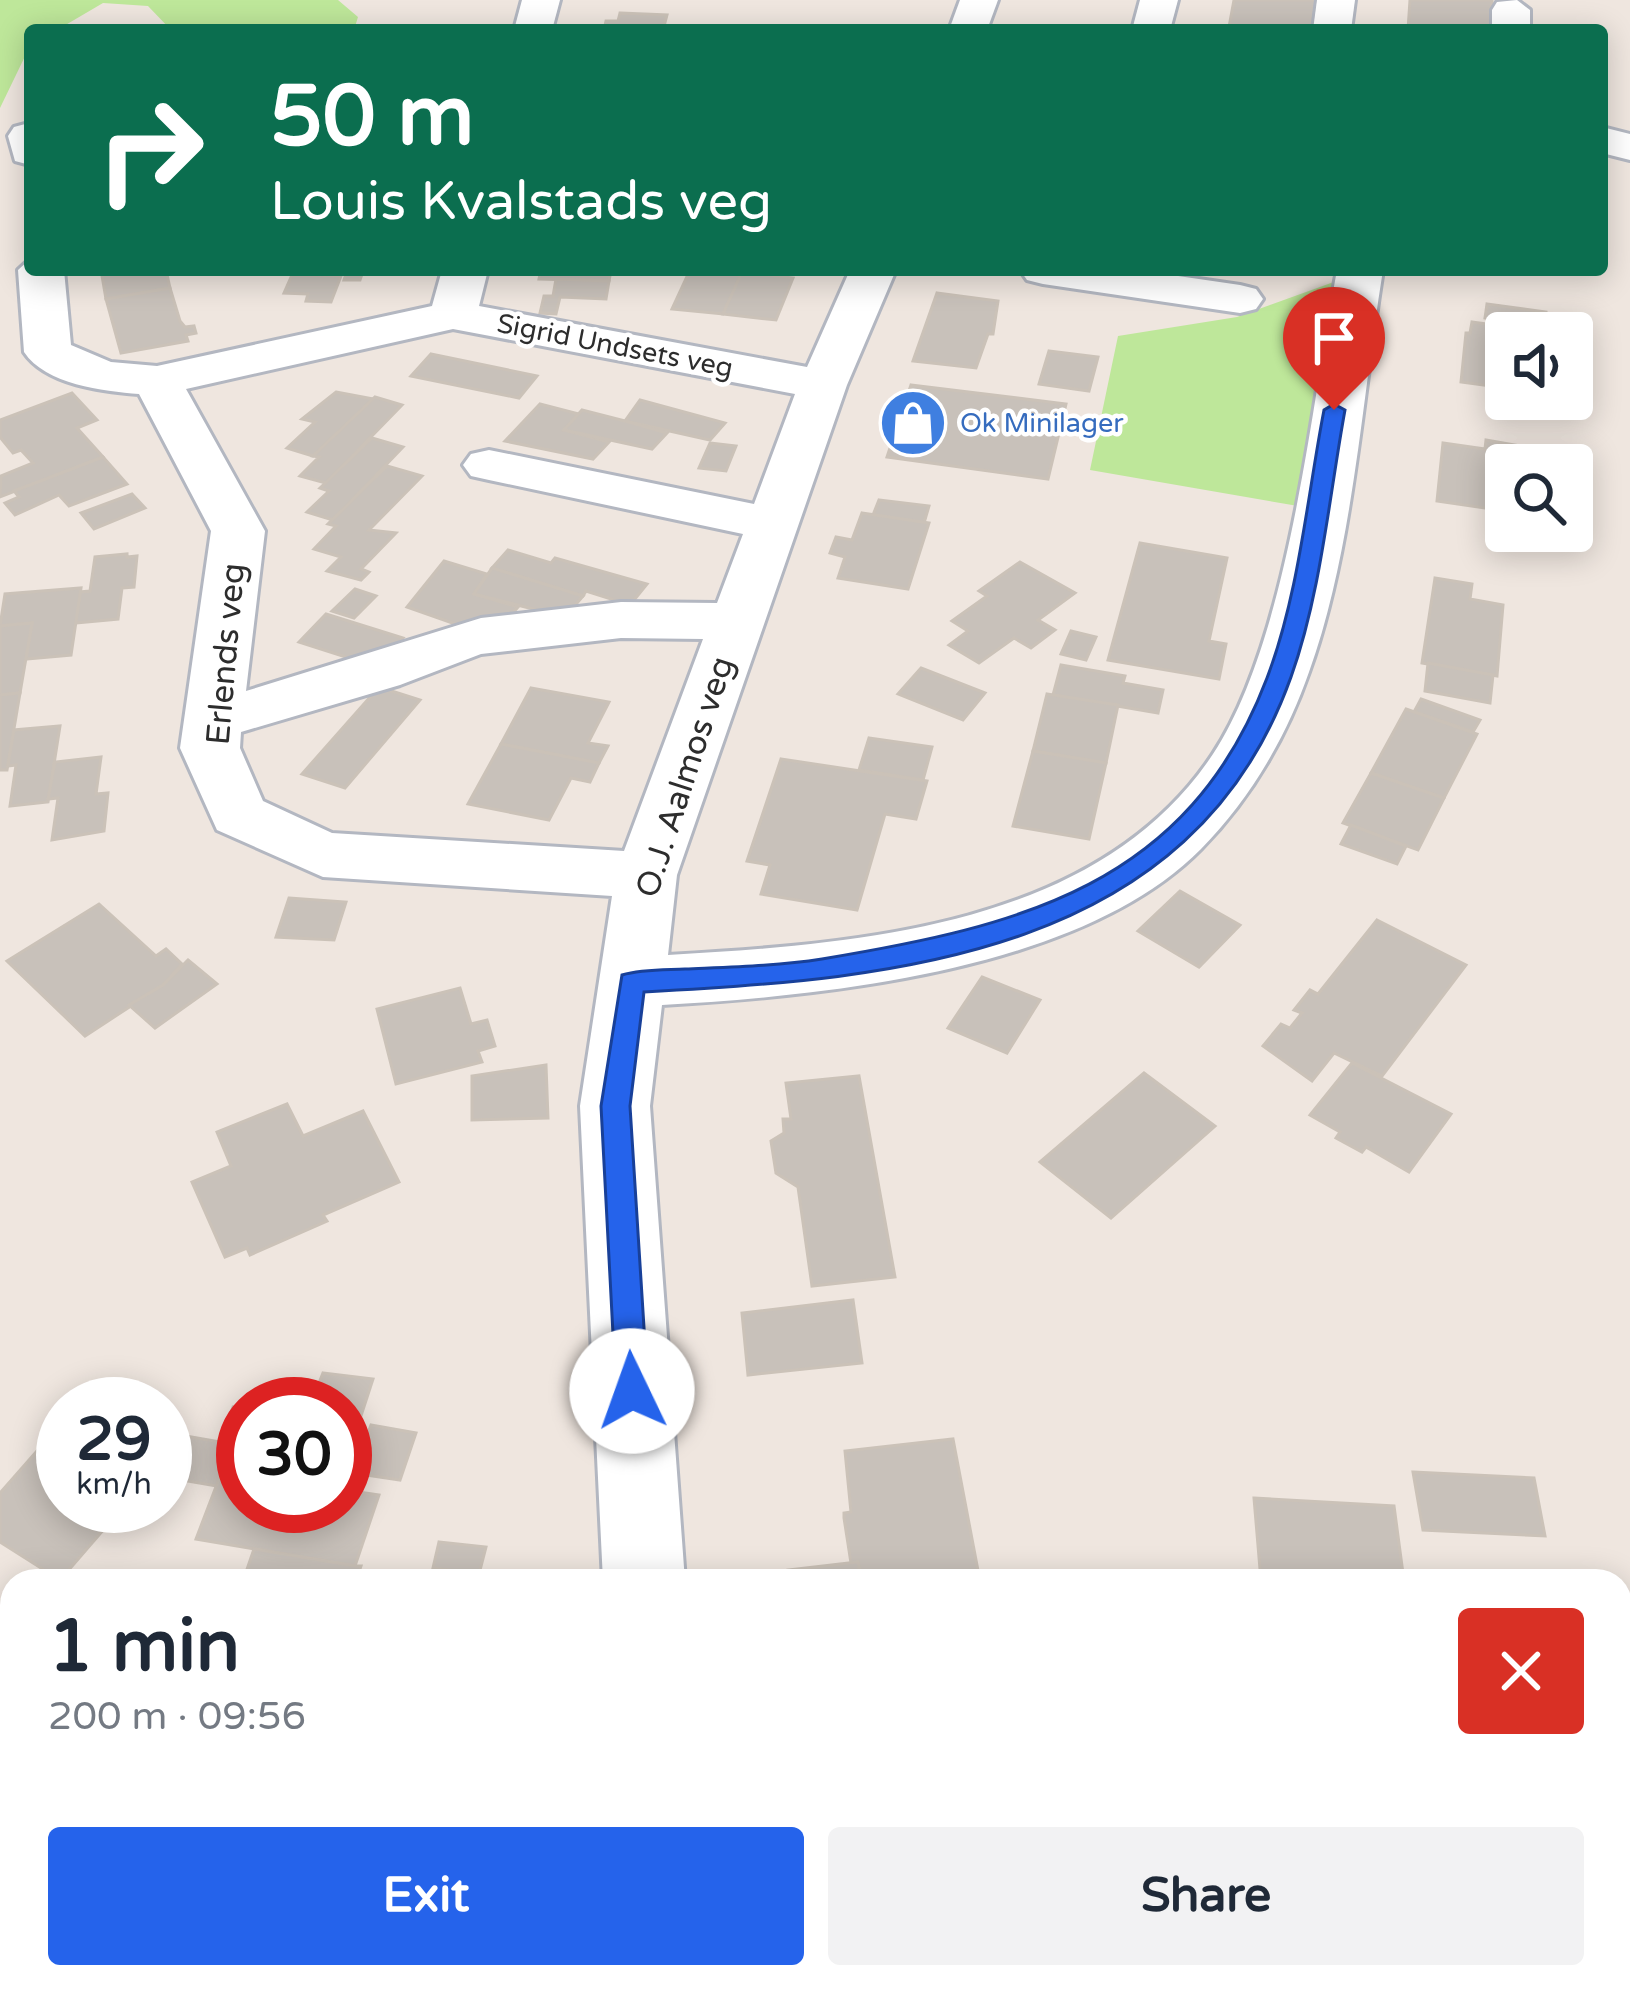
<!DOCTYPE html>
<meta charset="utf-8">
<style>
body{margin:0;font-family:"Varela Round",sans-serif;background:#f2f2f3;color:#1f2937;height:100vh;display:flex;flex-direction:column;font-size:45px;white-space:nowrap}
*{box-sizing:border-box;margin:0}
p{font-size:39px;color:#747a83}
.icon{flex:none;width:66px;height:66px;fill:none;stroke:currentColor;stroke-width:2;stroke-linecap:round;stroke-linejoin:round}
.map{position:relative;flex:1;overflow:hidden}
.panel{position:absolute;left:0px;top:1569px;width:1632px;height:420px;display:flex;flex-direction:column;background:#fff;border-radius:36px 36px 0 0;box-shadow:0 6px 30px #0003}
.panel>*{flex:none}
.hud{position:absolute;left:24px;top:24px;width:1584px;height:252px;border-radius:12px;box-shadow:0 6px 30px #0003;background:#0b6e4f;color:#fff;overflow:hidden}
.buttons{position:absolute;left:1485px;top:312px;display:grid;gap:24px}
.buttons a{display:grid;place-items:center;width:108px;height:108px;border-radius:12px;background:#fff;box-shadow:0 6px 30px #0003;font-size:60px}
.speed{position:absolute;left:36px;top:1377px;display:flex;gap:24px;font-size:60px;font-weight:700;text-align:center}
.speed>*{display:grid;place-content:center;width:156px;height:156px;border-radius:50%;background:#fff;box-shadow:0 6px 30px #0003;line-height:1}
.speed small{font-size:30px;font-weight:400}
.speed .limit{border:18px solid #d22;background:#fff;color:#111}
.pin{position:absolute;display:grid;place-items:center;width:102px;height:102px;color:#fff;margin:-123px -51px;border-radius:50% 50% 50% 0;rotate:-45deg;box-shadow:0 0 12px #0007}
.pin .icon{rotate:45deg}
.me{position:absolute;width:132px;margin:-66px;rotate:357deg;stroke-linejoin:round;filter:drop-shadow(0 0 9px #0008)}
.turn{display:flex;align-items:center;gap:42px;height:252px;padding:0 48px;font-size:54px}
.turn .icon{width:156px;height:156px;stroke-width:2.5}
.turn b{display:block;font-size:84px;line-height:102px}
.round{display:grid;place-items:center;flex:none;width:126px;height:126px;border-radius:12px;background:#f2f2f3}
.headline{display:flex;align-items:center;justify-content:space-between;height:204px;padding:0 48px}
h1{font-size:72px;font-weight:700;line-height:90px}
.action{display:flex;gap:24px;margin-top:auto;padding:24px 48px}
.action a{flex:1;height:138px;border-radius:12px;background:#2563eb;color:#fff;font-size:48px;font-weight:700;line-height:138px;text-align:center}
.action a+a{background:#f2f2f3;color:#1f2937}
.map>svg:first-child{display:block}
</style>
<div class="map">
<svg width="1630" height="1989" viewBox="0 0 1630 1989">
<rect width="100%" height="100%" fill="#efe6df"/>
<!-- green -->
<g fill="#bee79a">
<path d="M 0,0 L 338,0 L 358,17 L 354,30 L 171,30 L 148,6 L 103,3 L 57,30 L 30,30 L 30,46 L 0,108 Z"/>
<path d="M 1342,279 L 1298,506 L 1090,470 L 1118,336 L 1237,317 Z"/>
<path d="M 298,1977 L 603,1977 L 604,1989 L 303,1989 Z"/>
</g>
<!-- building -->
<g fill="#c8c1ba" stroke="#cbc2b8" stroke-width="3">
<path d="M 1234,0 L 1320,0 L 1323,17 L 1315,17 L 1313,30 L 1229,27 Z"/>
<path d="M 1410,0 L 1492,0 L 1492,30 L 1408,30 Z"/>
<path d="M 620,13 L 667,15 L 663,30 L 604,30 L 606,21 L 618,21 Z"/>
<path d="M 101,270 L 166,270 L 170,288 L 106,299 Z"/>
<path d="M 307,270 L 390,270 L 388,274 L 362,274 L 360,280 L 344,280 L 346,274 Z"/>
<path d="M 541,270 L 611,270 L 609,281 L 539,279 Z"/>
<path d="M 690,270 L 742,272 L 723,314 L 672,309 Z"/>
<path d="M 742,272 L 793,278 L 776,320 L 723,314 Z"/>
<path d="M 292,275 L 316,275 L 341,276 L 331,302 L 306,301 L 308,294 L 284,293 Z"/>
<path d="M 556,279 L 609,281 L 606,299 L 560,297 L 556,314 L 540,313 L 544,296 L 553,296 Z"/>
<path d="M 170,288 L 180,321 L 185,327 L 194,326 L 196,333 L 186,335 L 188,341 L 121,353 L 106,299 Z"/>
<path d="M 937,293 L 998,301 L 993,334 L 988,334 L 976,368 L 913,361 Z"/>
<path d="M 1487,304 L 1546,312 L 1545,326 L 1485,318 Z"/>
<path d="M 1472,322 L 1523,329 L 1506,333 L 1506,388 L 1461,382 L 1466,333 L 1470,333 Z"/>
<path d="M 1049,351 L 1098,357 L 1089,391 L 1039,384 Z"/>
<path d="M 431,354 L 537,376 L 519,398 L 411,376 Z"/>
<path d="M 911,385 L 1066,404 L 1048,479 L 887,457 Z"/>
<path d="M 336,392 L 373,399 L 313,456 L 287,448 L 315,422 L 302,419 Z"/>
<path d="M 72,393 L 97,420 L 77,428 L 103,457 L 0,497 L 1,476 L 33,463 L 21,450 L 13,453 L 0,437 L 0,420 Z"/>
<path d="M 375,397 L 402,405 L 326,483 L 300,476 L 319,457 L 313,456 Z"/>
<path d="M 640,400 L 725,423 L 710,440 L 625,421 Z"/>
<path d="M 540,404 L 579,414 L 564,430 L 609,442 L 593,459 L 505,441 Z"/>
<path d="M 582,410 L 625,421 L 667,433 L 652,449 L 564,430 Z"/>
<path d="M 372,438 L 403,447 L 333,520 L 307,512 L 329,491 L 320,488 Z"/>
<path d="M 1486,440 L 1538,449 L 1537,465 L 1506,465 L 1506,484 L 1494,482 L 1492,509 L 1437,501 L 1443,443 L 1485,449 Z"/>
<path d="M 710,443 L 736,446 L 726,471 L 699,468 Z"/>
<path d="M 103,457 L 127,484 L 69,506 L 59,495 L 15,515 L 5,503 L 19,497 L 14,491 Z"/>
<path d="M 387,466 L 422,476 L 369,530 L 396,533 L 361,569 L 369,572 L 361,580 L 327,571 L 341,557 L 314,549 L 336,526 L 328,524 Z"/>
<path d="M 132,494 L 145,508 L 94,529 L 81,513 Z"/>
<path d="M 879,500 L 929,506 L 924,523 L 873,515 Z"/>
<path d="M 862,513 L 929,523 L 908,589 L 838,578 L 845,557 L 830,553 L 836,537 L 852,540 Z"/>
<path d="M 1140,543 L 1227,558 L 1209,641 L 1226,644 L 1219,679 L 1108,660 Z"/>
<path d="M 508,550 L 551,563 L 555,558 L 647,584 L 630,605 L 586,591 L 583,596 L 492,568 Z"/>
<path d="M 127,554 L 127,557 L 137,556 L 134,587 L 122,588 L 118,619 L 75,623 L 80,592 L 90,591 L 95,557 Z"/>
<path d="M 444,561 L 487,574 L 474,594 L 518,607 L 500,628 L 475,631 L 407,607 Z"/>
<path d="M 1020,562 L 1075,593 L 1038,620 L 1055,630 L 1031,648 L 1014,638 L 979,663 L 949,645 L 968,631 L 952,621 L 987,596 L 979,591 Z"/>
<path d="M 492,568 L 583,596 L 565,617 L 474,594 Z"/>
<path d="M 1435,578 L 1472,584 L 1470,599 L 1503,605 L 1497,676 L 1422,663 Z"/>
<path d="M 81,588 L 71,655 L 26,659 L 32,623 L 0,626 L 5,594 Z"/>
<path d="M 355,589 L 376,596 L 354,618 L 332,611 Z"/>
<path d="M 326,614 L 403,638 L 377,667 L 299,642 Z"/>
<path d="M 32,623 L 20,693 L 0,695 L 0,626 Z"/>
<path d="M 1071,631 L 1096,637 L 1086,660 L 1061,654 Z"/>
<path d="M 1428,663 L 1493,675 L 1490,703 L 1425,691 Z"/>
<path d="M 1061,665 L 1125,676 L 1123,683 L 1163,690 L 1158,713 L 1053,695 Z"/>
<path d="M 921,668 L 985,693 L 963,720 L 898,694 Z"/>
<path d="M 379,687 L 420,700 L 345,788 L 302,774 Z"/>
<path d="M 531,688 L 609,702 L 588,743 L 608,746 L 599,763 L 501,744 Z"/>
<path d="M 20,693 L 7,770 L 0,770 L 0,695 Z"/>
<path d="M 1047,694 L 1118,705 L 1106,763 L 1033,751 Z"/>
<path d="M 1421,699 L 1480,720 L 1473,732 L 1414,712 Z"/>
<path d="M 1406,709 L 1477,734 L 1444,798 L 1371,773 Z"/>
<path d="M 60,726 L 48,802 L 10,806 L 16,765 L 8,766 L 14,730 Z"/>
<path d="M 869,738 L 932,747 L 923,780 L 859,770 Z"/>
<path d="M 501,744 L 599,763 L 590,782 L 571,778 L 549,820 L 468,804 Z"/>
<path d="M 1033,751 L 1106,763 L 1089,839 L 1013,826 Z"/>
<path d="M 101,757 L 96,794 L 108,793 L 104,831 L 52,840 L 58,798 L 48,799 L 55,762 Z"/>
<path d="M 781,759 L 927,781 L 916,819 L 885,814 L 857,910 L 761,894 L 770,865 L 747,861 Z"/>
<path d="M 1371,773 L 1444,798 L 1418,850 L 1343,823 Z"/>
<path d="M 1351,825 L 1406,846 L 1397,864 L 1341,844 Z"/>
<path d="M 1180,891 L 1240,925 L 1199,967 L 1138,931 Z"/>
<path d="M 289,898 L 346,902 L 334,940 L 276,937 Z"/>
<path d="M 99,904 L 156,956 L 166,949 L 182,964 L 163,985 L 85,1036 L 7,961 Z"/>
<path d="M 1377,920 L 1466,965 L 1382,1076 L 1334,1053 L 1312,1081 L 1263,1046 L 1281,1024 L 1290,1028 L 1302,1013 L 1294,1010 L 1310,990 L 1318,994 Z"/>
<path d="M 188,960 L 217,984 L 155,1028 L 129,1005 L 163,985 Z"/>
<path d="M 982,977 L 1040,1000 L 1007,1053 L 948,1028 Z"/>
<path d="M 460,988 L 471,1024 L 487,1020 L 495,1046 L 478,1051 L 482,1062 L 396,1084 L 377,1009 Z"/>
<path d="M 1352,1063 L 1451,1114 L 1409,1172 L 1366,1147 L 1362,1152 L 1336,1138 L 1340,1132 L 1310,1115 Z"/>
<path d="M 546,1065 L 548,1118 L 472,1120 L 472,1076 Z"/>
<path d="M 1144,1073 L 1215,1126 L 1111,1218 L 1040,1162 Z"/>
<path d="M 859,1076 L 895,1277 L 812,1286 L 798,1187 L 776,1173 L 771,1141 L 784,1133 L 783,1119 L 791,1119 L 786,1083 Z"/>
<path d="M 287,1104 L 303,1136 L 363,1111 L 399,1182 L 323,1215 L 327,1221 L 250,1255 L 247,1248 L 225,1257 L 192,1182 L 231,1166 L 217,1132 Z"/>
<path d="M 853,1300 L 862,1363 L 748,1375 L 742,1313 Z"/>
<path d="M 323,1373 L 373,1379 L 358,1425 L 345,1423 L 345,1404 L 254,1404 L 258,1392 L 285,1395 L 291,1379 L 319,1383 Z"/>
<path d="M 233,1407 L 243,1409 L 243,1474 L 222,1471 L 217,1486 L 165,1477 L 180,1435 L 220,1442 Z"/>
<path d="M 371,1425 L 416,1433 L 400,1480 L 353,1473 Z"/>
<path d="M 953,1439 L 980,1581 L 861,1581 L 858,1562 L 851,1563 L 844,1518 L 844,1513 L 851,1512 L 845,1451 Z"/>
<path d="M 37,1451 L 63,1467 L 63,1506 L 124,1506 L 60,1580 L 0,1542 L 0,1493 Z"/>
<path d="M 222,1471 L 243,1474 L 243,1506 L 345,1506 L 345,1490 L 379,1495 L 355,1566 L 196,1539 Z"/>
<path d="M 1413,1472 L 1534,1478 L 1545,1536 L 1423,1530 Z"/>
<path d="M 1254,1498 L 1394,1506 L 1404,1581 L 1261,1581 Z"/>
<path d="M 439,1542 L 486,1547 L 479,1574 L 433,1568 Z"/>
<path d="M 254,1549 L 355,1566 L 361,1566 L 356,1581 L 243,1581 Z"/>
<path d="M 858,1562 L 861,1581 L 790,1581 L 788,1570 Z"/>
<path d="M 12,1795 L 12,1852 L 0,1862 L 0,1805 Z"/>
<path d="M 12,1852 L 12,1977 L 90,1977 L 99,1989 L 0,1989 L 0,1862 Z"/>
<path d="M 1047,1977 L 1117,1977 L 1112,1989 L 1042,1989 Z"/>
<path d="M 1117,1977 L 1157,1977 L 1152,1989 L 1112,1989 Z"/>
</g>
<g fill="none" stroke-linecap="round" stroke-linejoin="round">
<defs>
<g id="minor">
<path d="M 522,0 L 560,0 L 552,30 L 514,30 Z"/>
<path d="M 960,0 L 998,0 L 987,30 L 949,30 Z"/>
<path d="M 1140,0 L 1178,0 L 1170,30 L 1132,30 Z"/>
<path d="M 1317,0 L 1355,0 L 1351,30 L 1313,30 Z"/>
<path d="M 1517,0 L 1530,10 L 1530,30 L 1492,30 L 1492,10 L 1497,2 Z"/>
<path d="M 29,123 L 30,124 L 30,165 L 15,161 L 8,136 L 14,127 Z"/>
<path d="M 1602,127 L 1630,134 L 1630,160 L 1602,153 Z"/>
<path d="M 30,259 L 30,270 L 64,270 L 71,345 L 111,362 L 157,366 L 432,306 L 442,270 L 488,270 L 479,306 L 807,367 L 850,270 L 896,270 L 847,385 L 677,875 L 668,955 C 856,944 1098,928 1213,754 C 1289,639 1311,408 1337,270 L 1383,270 C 1362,398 1353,551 1309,672 C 1286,738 1250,799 1201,849 C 1081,971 824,996 662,1005 L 650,1106 L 685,1581 L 603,1581 L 580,1106 L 612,896 L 323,877 L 217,830 L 180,748 L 211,531 L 139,394 C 103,391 46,385 24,352 L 18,270 ZM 453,329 L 795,394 L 754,504 L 489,450 L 471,454 L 463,465 L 471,476 L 489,480 L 743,534 L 717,603 L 621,602 L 481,618 L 246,691 L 265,531 L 186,389 ZM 621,638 L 703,639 L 624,851 L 332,833 L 263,801 L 240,748 L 241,732 L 400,685 L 481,654 Z"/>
<path d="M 1020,270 L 1137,270 L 1240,285 L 1256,289 L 1263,299 L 1256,309 L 1240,313 L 1043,284 L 1027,280 Z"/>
<path d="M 0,1613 L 12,1617 L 12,1703 L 0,1698 Z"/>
<path d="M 197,1977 L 293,1977 L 298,1989 L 202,1989 Z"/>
<path d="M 624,1977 L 718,1977 L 719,1989 L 625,1989 Z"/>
<path d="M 1191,1977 L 1285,1977 L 1290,1989 L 1196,1989 Z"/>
</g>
</defs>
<!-- minor casing -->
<use href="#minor" stroke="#b3b7c1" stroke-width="6"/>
<!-- minor -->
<use href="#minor" fill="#fff" fill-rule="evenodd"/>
</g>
<!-- route -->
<path fill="#2563eb" stroke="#184099" stroke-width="3" d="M 1334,404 L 1345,410 C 1329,497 1321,593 1291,677 C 1192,955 897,979 644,992 L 630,1106 L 648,1391 L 644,1401 L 632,1405 L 621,1401 L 616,1391 L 601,1106 L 622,975 C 642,969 665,970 685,969 C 731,967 777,966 822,959 C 1020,926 1188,886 1267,678 C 1299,594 1307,498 1324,410 Z"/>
<!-- icons -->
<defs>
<symbol id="shop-disc" viewBox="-11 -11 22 22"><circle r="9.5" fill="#3f7fe0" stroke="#fff"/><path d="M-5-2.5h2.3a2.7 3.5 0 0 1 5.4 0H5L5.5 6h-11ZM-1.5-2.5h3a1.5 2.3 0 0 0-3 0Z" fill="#fff"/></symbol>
</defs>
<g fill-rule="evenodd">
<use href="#shop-disc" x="875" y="385" width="76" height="76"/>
</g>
<g text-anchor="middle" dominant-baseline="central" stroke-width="9" stroke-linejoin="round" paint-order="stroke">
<!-- far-street labels -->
<g font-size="27" fill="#2d2d2d" stroke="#fff">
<text transform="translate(615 346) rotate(11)">Sigrid Undsets veg</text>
</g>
<!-- far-shop labels -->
<g font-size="27" fill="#366cbe" stroke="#fff" text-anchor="start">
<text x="960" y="423">Ok Minilager</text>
</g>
<!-- street labels -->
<g font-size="33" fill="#2d2d2d" stroke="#fff">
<text transform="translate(226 654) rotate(-85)">Erlends veg</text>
<text transform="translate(685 777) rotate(-72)">O.J. Aalmos veg</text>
</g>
</g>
</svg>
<div class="buttons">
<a><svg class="icon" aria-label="sound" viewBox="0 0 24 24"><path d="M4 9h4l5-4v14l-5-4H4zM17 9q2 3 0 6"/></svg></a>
<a><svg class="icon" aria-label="search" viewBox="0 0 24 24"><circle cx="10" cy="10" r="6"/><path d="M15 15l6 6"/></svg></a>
</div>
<div class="speed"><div>29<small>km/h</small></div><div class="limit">30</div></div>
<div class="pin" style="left:1334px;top:410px;background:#d93025"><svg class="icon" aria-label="arrive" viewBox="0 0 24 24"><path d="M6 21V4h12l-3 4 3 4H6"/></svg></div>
<svg class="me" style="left:632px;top:1391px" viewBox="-20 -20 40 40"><circle r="19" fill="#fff"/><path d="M0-13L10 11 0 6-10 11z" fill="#2563eb"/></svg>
<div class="hud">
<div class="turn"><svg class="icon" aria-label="right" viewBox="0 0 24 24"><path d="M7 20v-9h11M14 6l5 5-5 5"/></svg><div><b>50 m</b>Louis Kvalstads veg</div></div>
</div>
<section class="panel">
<div class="headline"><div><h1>1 min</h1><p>200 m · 09:56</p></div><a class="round" style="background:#d93025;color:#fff"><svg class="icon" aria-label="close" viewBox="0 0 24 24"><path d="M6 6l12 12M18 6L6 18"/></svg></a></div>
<div class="action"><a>Exit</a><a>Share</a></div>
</section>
</div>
